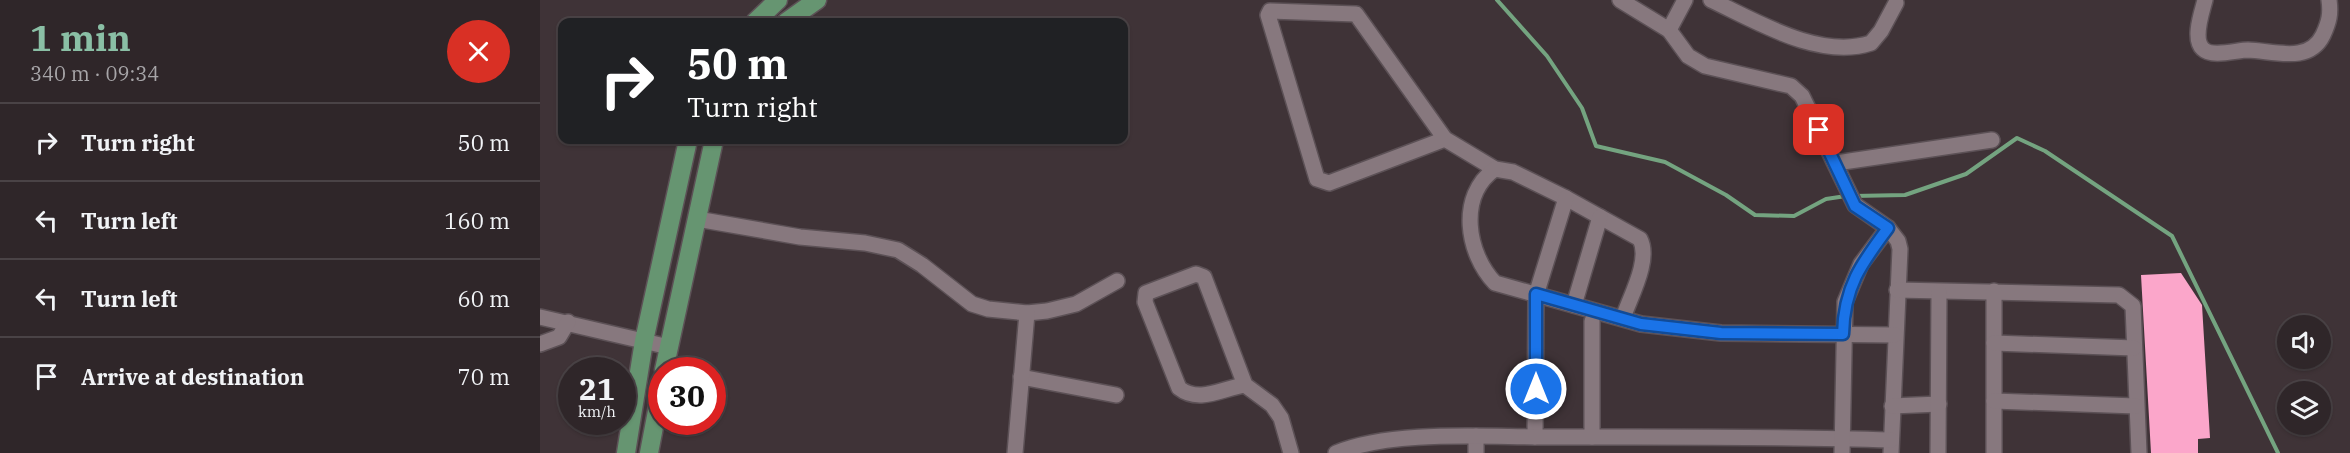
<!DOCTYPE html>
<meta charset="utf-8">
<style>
body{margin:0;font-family:"IBM Plex Serif",serif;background:#372e31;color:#f1f3f6;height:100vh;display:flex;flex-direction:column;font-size:22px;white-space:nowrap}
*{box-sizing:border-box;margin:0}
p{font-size:20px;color:#a7a5a8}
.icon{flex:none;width:33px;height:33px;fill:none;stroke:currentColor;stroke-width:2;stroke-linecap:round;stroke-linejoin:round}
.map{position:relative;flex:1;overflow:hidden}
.drawer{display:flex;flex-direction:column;background:#2f2629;width:540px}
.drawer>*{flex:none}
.hud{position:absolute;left:18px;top:18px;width:570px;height:126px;border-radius:12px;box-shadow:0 2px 4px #0004,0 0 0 2px #4a4346;background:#202124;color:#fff;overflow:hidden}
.fabs{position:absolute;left:1737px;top:315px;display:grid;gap:12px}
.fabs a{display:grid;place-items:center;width:54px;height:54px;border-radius:50%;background:#2f2629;box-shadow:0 2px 4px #0004,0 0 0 2px #4a4346;font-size:30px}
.speed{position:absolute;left:18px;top:357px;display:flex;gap:12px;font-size:30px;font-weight:700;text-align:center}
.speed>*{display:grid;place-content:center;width:78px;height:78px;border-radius:50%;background:#2f2629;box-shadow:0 2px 4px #0004,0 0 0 2px #4a4346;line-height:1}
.speed small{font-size:15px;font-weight:400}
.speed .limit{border:9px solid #d22;background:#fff;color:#111}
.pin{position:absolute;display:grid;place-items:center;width:51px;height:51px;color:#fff;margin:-26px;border-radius:12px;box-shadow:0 3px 9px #0006}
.me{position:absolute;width:66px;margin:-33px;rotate:0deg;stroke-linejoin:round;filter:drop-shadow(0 0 4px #0008)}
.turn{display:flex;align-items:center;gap:21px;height:126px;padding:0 30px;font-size:27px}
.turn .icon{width:78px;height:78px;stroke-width:2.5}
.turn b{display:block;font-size:42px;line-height:51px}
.round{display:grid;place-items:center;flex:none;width:63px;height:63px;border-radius:32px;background:#372e31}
.headline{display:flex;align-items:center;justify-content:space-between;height:102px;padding:0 30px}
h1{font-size:36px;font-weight:700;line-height:45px;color:#8abfa5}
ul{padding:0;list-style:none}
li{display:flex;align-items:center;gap:18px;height:78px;padding:0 30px;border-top:2px solid #4a4346}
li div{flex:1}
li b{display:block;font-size:22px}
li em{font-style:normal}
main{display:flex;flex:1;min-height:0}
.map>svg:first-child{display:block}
</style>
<main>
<section class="drawer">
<div class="headline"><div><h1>1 min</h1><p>340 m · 09:34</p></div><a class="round" style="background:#d93025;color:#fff"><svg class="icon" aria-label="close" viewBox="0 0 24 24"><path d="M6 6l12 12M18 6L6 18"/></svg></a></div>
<ul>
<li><svg class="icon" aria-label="right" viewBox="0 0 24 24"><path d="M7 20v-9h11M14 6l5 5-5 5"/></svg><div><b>Turn right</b></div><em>50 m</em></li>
<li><svg class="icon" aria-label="left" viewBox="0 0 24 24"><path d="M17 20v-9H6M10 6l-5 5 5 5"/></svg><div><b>Turn left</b></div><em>160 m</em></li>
<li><svg class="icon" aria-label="left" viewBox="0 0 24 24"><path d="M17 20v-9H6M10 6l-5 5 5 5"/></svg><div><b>Turn left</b></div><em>60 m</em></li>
<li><svg class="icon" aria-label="arrive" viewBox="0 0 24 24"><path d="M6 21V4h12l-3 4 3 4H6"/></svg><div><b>Arrive at destination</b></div><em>70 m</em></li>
</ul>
</section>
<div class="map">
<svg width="1810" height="453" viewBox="0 0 1810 453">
<rect width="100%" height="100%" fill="#3f3337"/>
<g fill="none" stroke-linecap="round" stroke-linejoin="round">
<!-- stream -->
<g stroke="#74a480" stroke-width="4">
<path d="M 957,0 L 1007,56 L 1042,108 L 1056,146 L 1125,162 L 1186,195 L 1215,215 L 1254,216 L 1286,199 L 1306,196"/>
<path d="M 1313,196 L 1365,195 L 1426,174 L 1477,138 L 1505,151 L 1632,236 L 1738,453"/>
</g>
</g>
<!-- building -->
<path fill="#fba6ca" d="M 1641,273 L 1662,305 L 1670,438 L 1658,439 L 1658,453 L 1611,453 L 1601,275 Z"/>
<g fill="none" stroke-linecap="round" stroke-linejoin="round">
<defs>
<g id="minor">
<path d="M 1080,0 L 1129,30 L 1148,56 L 1165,66 L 1251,86 L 1262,96 L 1315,205 L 1348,228 L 1358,241 L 1360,249 L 1351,453"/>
<path d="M 1171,0 C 1216,21 1279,60 1331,43 L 1341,31 L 1356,3"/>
<path d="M 1665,0 C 1662,12 1652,39 1663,49 C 1672,58 1697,50 1708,50 C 1734,51 1769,64 1783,35 C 1789,22 1791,14 1789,0"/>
<path d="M 1129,30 L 1145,0"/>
<path d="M 905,139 L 789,183 L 777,179 L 728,15 L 730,11 L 816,14 L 905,139 L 955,169 L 973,172 L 1026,198 L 1100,239 C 1111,260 1090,297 1083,318"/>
<path d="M 1296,163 L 1452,140"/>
<path d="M 955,169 C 917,196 927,254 955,283 L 1101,324 L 1181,333 L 1355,335"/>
<path d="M 157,219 L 260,237 L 325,243 L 358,250 L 382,265 L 432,304 L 448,309 L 487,313 L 507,311 L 536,304 L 577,281"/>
<path d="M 1357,290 L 1579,295 L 1593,306 L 1599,453"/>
<path d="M 1454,291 L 1454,453"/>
<path d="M 1034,305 L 1060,217"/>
<path d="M 0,317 L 129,347"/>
<path d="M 1052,321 L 1052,437"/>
<path d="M 1454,343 L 1594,348"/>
<path d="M 0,344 L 19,337 L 28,322"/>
<path d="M 481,377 L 576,395"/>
<path d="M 705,385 C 683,388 659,404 639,388 L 605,302 L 606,293 L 656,274 L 664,277 L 705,385 L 732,405 L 741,418 L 751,453"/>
<path d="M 1454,401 L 1596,406"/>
<path d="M 1352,406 L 1399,404"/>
<path d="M 936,436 L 936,453"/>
<path d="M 995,437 L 996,295 L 1026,198"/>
<path d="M 475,453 L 487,313"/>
<path d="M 796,453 C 852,430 943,437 1004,437 C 1120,437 1236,436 1351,440"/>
<path d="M 1302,453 L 1305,302 L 1321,264 L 1348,228"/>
<path d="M 1398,453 L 1399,292"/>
</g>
<g id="major">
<path d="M 215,22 L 238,0"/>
<path d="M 246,22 L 277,0"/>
<path d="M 124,370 L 174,140"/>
<path d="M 86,453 L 104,341 L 148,140"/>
<path d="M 109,453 L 122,385"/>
</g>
</defs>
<!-- minor casing -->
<use href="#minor" stroke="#5c5156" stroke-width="18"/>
<!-- major casing -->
<use href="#major" stroke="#5c5156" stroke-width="21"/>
<!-- minor -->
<use href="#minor" stroke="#87787e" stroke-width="15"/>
<!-- major -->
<use href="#major" stroke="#669571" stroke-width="18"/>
</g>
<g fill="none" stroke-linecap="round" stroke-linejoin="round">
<defs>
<path id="route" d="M 996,389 L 996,294 L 1101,324 L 1181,333 L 1303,334 C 1304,287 1321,264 1348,228 L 1315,206 L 1279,130"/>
</defs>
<!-- route casing -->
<use href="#route" stroke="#114b97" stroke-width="15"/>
<!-- route -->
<use href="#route" stroke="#1a73e8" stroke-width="10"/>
</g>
</svg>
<div class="fabs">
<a><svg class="icon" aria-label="sound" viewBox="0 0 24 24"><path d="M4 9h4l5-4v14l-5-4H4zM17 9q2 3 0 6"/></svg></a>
<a><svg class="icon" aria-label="layers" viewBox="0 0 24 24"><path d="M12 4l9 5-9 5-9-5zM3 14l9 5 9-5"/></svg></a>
</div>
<div class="speed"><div>21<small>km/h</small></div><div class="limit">30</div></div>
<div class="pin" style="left:1279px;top:130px;background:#d93025"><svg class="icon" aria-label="arrive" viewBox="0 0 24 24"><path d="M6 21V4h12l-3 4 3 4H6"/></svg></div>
<svg class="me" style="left:996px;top:389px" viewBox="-20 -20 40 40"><circle r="17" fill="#1a73e8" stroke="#fff" stroke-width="3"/><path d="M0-11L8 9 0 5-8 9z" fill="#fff"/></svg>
<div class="hud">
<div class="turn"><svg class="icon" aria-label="right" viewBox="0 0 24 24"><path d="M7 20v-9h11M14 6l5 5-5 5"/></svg><div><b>50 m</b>Turn right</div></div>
</div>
</div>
</main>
